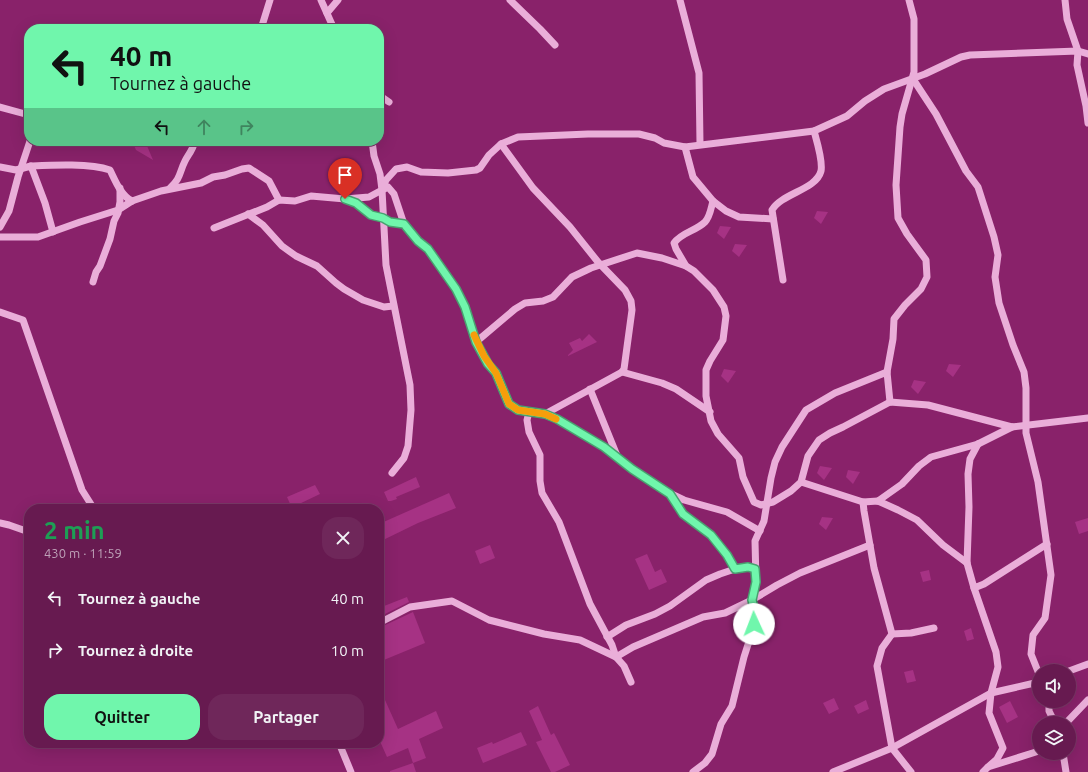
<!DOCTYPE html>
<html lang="fr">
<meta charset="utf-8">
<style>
body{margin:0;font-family:Ubuntu,sans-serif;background:#6f275a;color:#f1f3f6;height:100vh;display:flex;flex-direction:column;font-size:15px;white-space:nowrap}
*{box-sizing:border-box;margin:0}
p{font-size:13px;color:#bda1b7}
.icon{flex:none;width:22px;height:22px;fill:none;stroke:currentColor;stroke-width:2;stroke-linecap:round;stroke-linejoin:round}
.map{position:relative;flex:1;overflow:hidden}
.details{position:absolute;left:24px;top:504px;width:360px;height:244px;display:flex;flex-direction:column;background:#671a50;border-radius:16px;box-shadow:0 4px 16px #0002,0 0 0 1px #7a3867}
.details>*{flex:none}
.top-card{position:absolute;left:24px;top:24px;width:360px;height:122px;border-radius:16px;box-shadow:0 4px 16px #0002,0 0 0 1px #7a3867;background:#70f6ac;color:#111;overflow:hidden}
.fabs{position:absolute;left:1032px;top:664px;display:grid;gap:8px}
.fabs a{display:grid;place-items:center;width:44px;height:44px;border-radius:50%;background:#671a50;box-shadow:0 4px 16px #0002,0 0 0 1px #7a3867;font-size:20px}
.pin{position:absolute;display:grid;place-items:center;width:34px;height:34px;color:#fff;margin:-41px -17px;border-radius:50% 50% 50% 0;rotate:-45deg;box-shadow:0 0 4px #0007}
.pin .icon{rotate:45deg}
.me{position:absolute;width:44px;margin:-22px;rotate:358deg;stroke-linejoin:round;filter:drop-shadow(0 0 3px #0008)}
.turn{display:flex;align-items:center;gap:14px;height:84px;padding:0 20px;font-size:18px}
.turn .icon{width:52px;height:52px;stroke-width:2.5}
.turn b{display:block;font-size:28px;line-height:34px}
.lanes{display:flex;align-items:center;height:38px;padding:0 20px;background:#0003;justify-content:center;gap:20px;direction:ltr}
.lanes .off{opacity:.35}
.round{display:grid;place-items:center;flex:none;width:42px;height:42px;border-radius:16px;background:#6f275a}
.summary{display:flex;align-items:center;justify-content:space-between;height:68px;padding:0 20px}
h1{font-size:24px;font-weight:700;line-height:30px;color:#1e9e55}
.primary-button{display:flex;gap:8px;margin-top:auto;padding:8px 20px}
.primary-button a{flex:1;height:46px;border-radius:16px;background:#70f6ac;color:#111;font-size:16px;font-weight:700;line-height:46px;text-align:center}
.primary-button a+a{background:#6f275a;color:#f1f3f6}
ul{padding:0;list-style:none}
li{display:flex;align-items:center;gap:12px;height:52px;padding:0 20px}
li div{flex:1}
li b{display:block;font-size:15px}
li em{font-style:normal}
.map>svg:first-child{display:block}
</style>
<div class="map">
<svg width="1088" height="772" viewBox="0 0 1088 772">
<rect width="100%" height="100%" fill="#89226a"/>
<!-- building -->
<g fill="#a63284">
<path d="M 132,141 L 145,141 L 153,160 L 136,150 Z"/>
<path d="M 817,211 L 828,212 L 821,224 L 814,218 Z"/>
<path d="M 720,226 L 731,227 L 724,239 L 717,233 Z"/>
<path d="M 735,244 L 747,245 L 739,257 L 732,251 Z"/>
<path d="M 589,334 L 597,342 L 568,356 L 568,355 L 573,350 L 569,343 L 580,338 L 582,341 Z"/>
<path d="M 949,364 L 961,365 L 953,377 L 946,371 Z"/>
<path d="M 724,369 L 736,371 L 728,383 L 721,376 Z"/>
<path d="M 914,380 L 926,382 L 918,394 L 911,387 Z"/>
<path d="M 820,466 L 832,468 L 824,480 L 817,473 Z"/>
<path d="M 848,470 L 860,472 L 853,484 L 846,477 Z"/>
<path d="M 416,477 L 420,487 L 396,497 L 397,499 L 391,501 L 388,501 L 384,492 Z"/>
<path d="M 315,485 L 320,494 L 299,504 L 298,503 L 291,506 L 287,497 Z"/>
<path d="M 449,493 L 456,508 L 418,523 L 379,542 L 379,524 Z"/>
<path d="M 822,517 L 833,518 L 826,530 L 819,524 Z"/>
<path d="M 1088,518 L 1088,531 L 1079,534 L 1075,522 Z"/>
<path d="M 490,545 L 495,558 L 480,564 L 475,551 Z"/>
<path d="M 647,554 L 655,572 L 661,569 L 667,582 L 649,590 L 635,559 Z"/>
<path d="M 929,570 L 931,580 L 923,582 L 920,572 Z"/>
<path d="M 407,597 L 409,602 L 379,617 L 379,608 Z"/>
<path d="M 413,612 L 425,643 L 379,662 L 379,628 Z"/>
<path d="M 971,628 L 974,639 L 967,641 L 964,631 Z"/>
<path d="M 913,670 L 916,681 L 907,683 L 904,672 Z"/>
<path d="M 834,698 L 839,709 L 829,714 L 823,703 Z"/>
<path d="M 385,700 L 398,729 L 436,711 L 443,728 L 419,739 L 426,758 L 413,763 L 408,748 L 387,757 L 379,739 L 379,703 Z"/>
<path d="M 866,700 L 869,709 L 858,714 L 854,706 Z"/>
<path d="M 1010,701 L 1018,717 L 1007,723 L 999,707 Z"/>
<path d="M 538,706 L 551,735 L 554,733 L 570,765 L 555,772 L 551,772 L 536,742 L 542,740 L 529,711 Z"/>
<path d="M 521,732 L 527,745 L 483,763 L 477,748 L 492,742 L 493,744 Z"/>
<path d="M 413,763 L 416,772 L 390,772 L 390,771 Z"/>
</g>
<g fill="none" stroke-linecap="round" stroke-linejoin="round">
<!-- minor -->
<g stroke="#eaaed9" stroke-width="7">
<path d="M 321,0 L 334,29"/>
<path d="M 510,0 L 540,29 L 555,45"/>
<path d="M 680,0 L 699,73 L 700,144"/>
<path d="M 1065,0 L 1067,19 L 1078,51 L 1077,65 L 1086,106 L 1088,123"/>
<path d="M 327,13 L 338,0"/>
<path d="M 261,29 L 270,0"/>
<path d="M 913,79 L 936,114 L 966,171 L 978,187 L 994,237 L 998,255 L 995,277 L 999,303 L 1013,345 L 1024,372 L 1026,388 L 1026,433 L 1038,482 L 1051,575 L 1045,618 L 1033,635 L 1031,654 L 1039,674"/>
<path d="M 379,95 L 389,102"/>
<path d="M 0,107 L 29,115"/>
<path d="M 372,141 L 374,156 L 380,174 L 382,190 L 386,265 L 410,385 L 411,410 L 408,446 L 404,458 L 392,473"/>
<path d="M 501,144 L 533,188 L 570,227 L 598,262 L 625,290 L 631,301 L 632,310 L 624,369 L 622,372 L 545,414"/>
<path d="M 685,147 L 693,177 L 713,201 L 726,211 L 739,217 L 773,219"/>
<path d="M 31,166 C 52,165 90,163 110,170 C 115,180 121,196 132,201"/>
<path d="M 0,167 L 16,170 L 31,166 L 45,203 L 53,232"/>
<path d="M 170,188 C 181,178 179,173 185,161 C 188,155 192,151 194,144 L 206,141"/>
<path d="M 382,190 L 388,187 L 394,194 L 404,224 L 418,241 L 428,249 L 456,289 L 465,307 L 476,342 L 488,364 L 496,373 L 509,404 L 518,410 L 529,412 L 527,420 L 529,432 L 540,455 L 540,481 L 542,493 L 559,522 L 590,604 L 612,645 L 616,657 L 624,666 L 631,682"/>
<path d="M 349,201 L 357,203 L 371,215 L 383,218 L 390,222 L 404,224"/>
<path d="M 713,201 C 711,208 710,217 705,222 C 696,231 682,232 674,243 L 676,249 L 686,266 L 694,271 L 713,290 L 724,307 L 726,316 L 723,340 L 710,361 L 706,370 L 706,396 L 711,421 L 718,434 L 739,458 L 743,477 L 754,502 L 761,505 L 773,502 L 791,491 L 801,482 L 808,456 L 819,440 L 830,433 L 843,427 L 890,402 L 928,405 L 1012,427 L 1088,418"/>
<path d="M 248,214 L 263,225 L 282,246 L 296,256 L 317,266 L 336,283 L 344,289 L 363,300 L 384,307 L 393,306"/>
<path d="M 0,227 L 9,211 L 18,177 L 30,141"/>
<path d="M 214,228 L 267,207 L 279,200 L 295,201 L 311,196 L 345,199 L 369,197 L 382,190 L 386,180 L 396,169 L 407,167 L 421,172 L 448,173 L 476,170 L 480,168 L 489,155 L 501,144 L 518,137 L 588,134 L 639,134 L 655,138 L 664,143 L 685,147 L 814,131 L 847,116 L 865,101 L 884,89 L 925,74 L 961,57 L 970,55 L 1078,51 L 1088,54"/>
<path d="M 0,237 L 38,237 L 80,222 L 118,210 L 132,201 L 161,191 L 201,183 L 213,177 L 225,175 L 242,169 L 249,168 L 269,181 L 279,200"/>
<path d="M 783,280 L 772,210 C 782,193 816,190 821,171 C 823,161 817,142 814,131"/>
<path d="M 93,282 L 96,272 L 100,266 L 110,239 L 114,221 L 118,213 L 120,202 L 120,188"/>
<path d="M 0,312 L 23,320 L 82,490 L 94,509"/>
<path d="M 476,342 L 515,309 L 525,303 L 543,301 L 553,297 L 572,277 L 591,268 L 637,253 L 662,258 L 686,266"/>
<path d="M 622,372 L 662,383 L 676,389 L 710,412"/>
<path d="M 590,389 L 618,458"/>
<path d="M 890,402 L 887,372 L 893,339 L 894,319 L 905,305 L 921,289 L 927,277 L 926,260 L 907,234 L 898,218 L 896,185 L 900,127 L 902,114 L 914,72 L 914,19 L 909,0"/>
<path d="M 529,412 L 545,414 L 557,419 L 603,447 L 632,469 L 663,490 L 684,500 L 727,512 L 760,531"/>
<path d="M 978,444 L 970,459 L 968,474 L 969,507 L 967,563 L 974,588 L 984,584 L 1047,544"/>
<path d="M 801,482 L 863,502 L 878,501 L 898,510 L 917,520 L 943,545 L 967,563"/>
<path d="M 670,494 L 683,514 L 711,535 L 727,555 L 735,569 L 748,567 L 755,569"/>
<path d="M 878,501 L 902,484 L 919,466 L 931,457 L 978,444 L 1012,427"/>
<path d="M 863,502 L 864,511 L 874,568 L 892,634 L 882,648 L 877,666 L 892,748 L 911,772"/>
<path d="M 0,523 L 9,525 L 29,532"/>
<path d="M 974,588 L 996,652 L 998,667 L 991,693 L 989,713 L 1003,748 L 997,759 L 988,767"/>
<path d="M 379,623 L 410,607 L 452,601 L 489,620 L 544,634 L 580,640 L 616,657 L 633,647 L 703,617 L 725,613 L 752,600 L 777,585 L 800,573 L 870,545"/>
<path d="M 892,634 L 911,633 L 934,628"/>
<path d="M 607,637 L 626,625 L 655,614 L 670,606 L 706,580 L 720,574 L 735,569"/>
<path d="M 1069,671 L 1088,664"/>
<path d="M 1049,701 L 1049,711 L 1055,723"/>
<path d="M 1066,723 L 1088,700"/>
<path d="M 339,743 L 351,772"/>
<path d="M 1063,753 L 1066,772"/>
<path d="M 693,772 L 705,763 L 712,754 L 721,724 L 732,706 L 744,657 L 752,632 L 756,616 L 752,600 L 756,582 L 755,541 L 764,521 L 771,478 L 775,462 L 782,447 L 806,410 L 835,393 L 887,372"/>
<path d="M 833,772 L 892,748 L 991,693 L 1039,682"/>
<path d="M 983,772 L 988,767 L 1039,751"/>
</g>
</g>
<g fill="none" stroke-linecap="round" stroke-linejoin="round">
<defs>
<path id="route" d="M 345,199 L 356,203 L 371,215 L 383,218 L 390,222 L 404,224 L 418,241 L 428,249 L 456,289 L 465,307 L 476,342 L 488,364 L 496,373 L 509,404 L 518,410 L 545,414 L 557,419 L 604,447 L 632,469 L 670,494 L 683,514 L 711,535 L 727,555 L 735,569 L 748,567 L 755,569 L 756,582 L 752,600 L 756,616 L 754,624"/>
</defs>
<!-- route casing -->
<use href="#route" stroke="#49a070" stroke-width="10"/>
<!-- route -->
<use href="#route" stroke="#70f6ac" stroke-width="7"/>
<!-- slow -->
<path stroke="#f59e0b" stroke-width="7" d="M 474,335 L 484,356 L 496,373 L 509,404 L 518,410 L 545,414 L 556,419"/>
</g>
</svg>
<div class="fabs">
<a><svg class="icon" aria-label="sound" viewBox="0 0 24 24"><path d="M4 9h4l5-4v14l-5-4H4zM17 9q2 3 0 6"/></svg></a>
<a><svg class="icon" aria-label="layers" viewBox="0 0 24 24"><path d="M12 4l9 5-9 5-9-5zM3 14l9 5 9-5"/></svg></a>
</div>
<div class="pin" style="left:345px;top:199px;background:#d93025"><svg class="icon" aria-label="arrive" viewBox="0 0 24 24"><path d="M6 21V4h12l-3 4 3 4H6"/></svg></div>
<svg class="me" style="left:754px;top:624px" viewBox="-20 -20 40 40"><circle r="19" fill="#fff"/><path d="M0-13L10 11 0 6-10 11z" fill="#70f6ac"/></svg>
<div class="top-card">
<div class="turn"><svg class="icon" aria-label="left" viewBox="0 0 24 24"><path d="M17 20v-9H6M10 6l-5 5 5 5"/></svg><div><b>40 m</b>Tournez à gauche</div></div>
<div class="lanes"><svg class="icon" aria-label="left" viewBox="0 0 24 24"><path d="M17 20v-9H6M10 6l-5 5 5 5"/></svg><svg class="icon off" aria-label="ahead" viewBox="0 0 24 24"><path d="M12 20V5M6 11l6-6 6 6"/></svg><svg class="icon off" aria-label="right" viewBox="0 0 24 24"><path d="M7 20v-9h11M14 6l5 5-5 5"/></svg></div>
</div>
<section class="details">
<div class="summary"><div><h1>2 min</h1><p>430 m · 11:59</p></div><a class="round"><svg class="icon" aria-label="close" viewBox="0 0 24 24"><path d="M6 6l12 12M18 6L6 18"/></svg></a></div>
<ul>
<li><svg class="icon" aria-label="left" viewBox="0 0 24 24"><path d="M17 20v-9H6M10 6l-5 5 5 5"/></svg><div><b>Tournez à gauche</b></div><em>40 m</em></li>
<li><svg class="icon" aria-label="right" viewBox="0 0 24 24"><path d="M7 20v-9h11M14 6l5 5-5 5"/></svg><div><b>Tournez à droite</b></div><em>10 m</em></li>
</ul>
<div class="primary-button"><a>Quitter</a><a>Partager</a></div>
</section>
</div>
